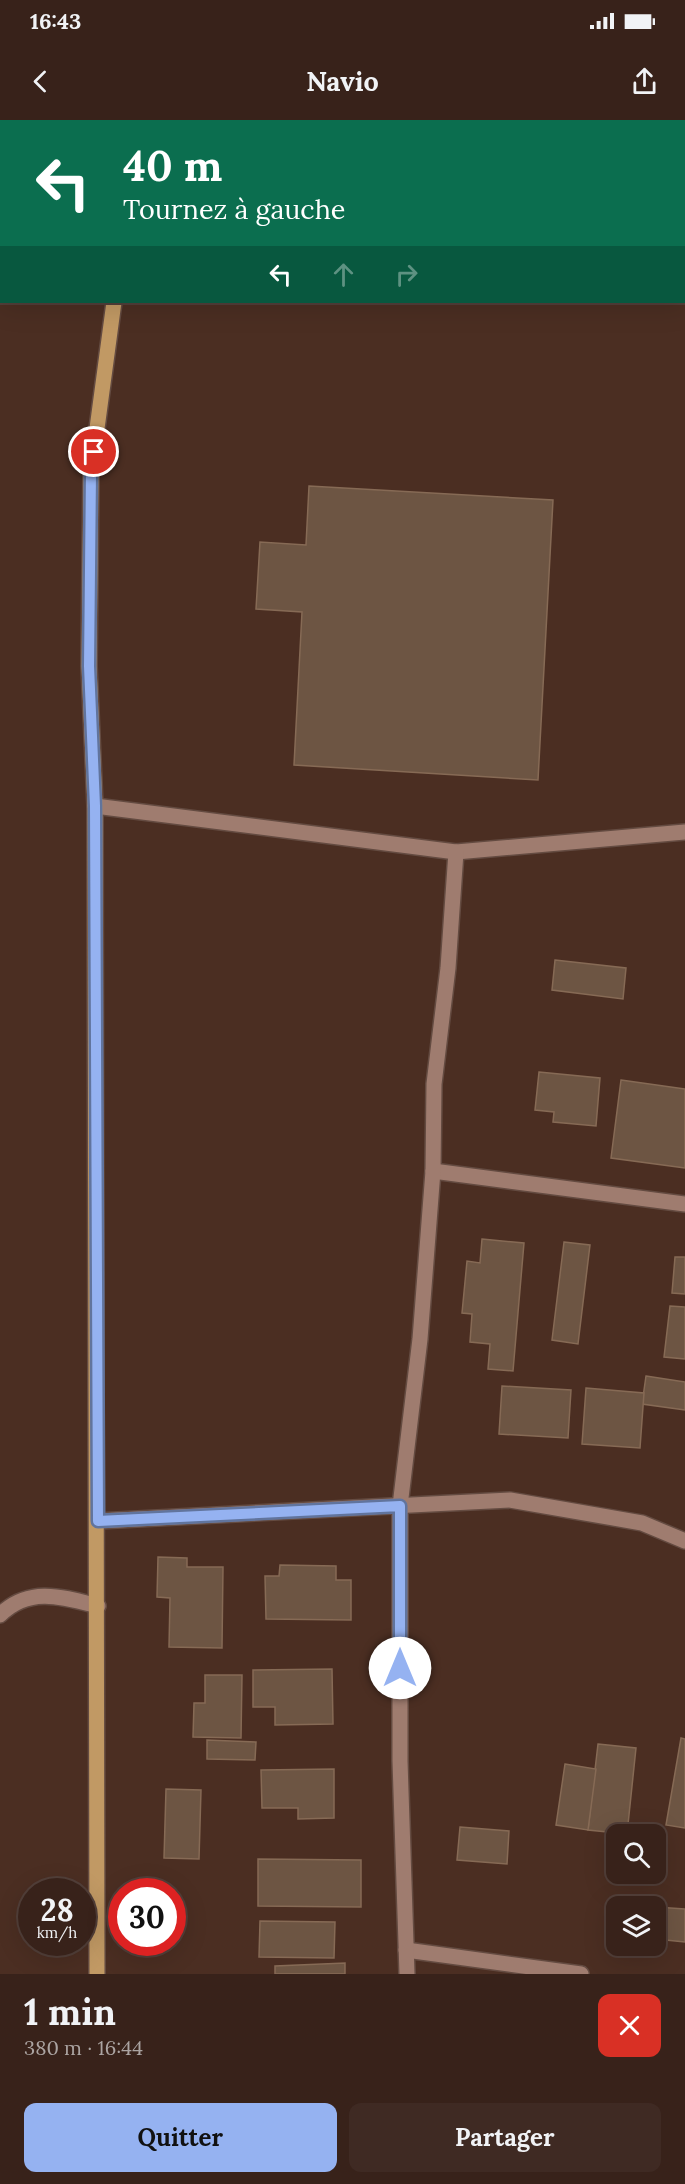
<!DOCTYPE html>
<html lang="fr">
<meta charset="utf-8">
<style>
body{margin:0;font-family:Lora,serif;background:#3f2a23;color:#f1f3f6;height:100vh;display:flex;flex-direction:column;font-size:22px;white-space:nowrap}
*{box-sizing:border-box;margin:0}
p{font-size:20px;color:#aba4a2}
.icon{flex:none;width:33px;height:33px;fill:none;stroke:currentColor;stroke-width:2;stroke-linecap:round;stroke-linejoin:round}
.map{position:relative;height:1854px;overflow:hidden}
.sheet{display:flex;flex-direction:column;background:#38221a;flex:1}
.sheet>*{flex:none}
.guide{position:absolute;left:0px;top:0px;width:686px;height:183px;box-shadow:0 6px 24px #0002,0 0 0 2px #523f39;background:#0b6e4f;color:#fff;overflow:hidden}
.controls{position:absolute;left:606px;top:1704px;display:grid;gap:12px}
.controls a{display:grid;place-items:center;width:60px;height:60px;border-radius:12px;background:#38221a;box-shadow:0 6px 24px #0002,0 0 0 2px #523f39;font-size:30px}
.speed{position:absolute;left:18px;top:1758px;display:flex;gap:12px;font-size:30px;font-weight:700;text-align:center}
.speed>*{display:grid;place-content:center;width:78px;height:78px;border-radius:50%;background:#38221a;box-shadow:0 6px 24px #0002,0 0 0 2px #523f39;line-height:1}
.speed small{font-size:15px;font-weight:400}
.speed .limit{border:9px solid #d22;background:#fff;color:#111}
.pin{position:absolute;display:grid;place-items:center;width:51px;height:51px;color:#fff;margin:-26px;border:3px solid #fff;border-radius:50%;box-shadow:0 2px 6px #0007}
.me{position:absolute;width:66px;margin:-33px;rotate:0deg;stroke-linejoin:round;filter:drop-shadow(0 0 4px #0008)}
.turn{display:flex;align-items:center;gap:21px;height:126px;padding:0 24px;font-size:27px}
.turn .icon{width:78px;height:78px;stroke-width:2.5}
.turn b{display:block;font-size:42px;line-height:51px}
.lanes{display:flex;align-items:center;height:57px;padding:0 24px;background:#0003;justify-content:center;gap:30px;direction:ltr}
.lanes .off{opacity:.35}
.round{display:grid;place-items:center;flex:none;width:63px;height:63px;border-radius:12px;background:#3f2a23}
.headline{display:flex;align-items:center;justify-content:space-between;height:102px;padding:0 24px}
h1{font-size:36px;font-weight:700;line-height:45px}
.primary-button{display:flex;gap:12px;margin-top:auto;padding:12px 24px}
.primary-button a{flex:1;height:69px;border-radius:12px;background:#95b2f1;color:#111;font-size:24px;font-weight:700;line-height:69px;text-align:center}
.primary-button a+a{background:#3f2a23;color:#f1f3f6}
.status{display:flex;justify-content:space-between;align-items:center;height:42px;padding:0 30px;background:#38221a;direction:ltr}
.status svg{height:16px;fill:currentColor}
header{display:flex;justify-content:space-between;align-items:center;height:78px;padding:0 24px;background:#38221a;font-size:27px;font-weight:700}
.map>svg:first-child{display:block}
</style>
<div class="status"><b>16:43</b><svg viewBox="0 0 49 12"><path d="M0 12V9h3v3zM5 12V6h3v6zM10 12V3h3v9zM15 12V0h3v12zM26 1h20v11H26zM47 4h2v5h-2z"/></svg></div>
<header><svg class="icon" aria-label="back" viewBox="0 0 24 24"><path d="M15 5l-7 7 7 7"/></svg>Navio<svg class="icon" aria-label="share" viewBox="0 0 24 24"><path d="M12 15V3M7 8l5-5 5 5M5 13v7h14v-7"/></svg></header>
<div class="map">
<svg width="685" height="1854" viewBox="0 0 685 1854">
<rect width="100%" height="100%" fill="#4b2e22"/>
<!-- building -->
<g fill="#6d5543" stroke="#866a55" stroke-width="1.5">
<path d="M 309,366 L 553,380 L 538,660 L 294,645 L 302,492 L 256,489 L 260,422 L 306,425 Z"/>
<path d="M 555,840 L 626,848 L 623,879 L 552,870 Z"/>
<path d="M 539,952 L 600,958 L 596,1006 L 553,1002 L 554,992 L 535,990 Z"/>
<path d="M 621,960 L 685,969 L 685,1048 L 611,1038 Z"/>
<path d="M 482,1119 L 524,1123 L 513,1251 L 488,1249 L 490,1224 L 470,1222 L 472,1194 L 462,1193 L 467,1141 L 480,1143 Z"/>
<path d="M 564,1122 L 590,1125 L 578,1224 L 552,1220 Z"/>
<path d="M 675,1137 L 685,1137 L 685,1174 L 672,1173 Z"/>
<path d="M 670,1186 L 685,1187 L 685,1239 L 664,1237 Z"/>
<path d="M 646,1256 L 685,1262 L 685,1290 L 642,1284 Z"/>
<path d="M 502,1266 L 571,1270 L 568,1318 L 499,1314 Z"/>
<path d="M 586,1268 L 644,1273 L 640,1328 L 582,1324 Z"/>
<path d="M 158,1437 L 187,1438 L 187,1447 L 223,1447 L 222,1528 L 169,1527 L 170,1478 L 157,1477 Z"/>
<path d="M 280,1445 L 336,1446 L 336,1460 L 351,1460 L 351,1500 L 266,1499 L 265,1456 L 279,1456 Z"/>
<path d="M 332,1549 L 333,1604 L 275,1605 L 275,1587 L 253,1587 L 253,1550 Z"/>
<path d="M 205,1555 L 242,1555 L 241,1618 L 193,1617 L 194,1583 L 205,1583 Z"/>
<path d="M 681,1618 L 685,1619 L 685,1708 L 666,1705 Z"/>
<path d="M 207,1620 L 256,1622 L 255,1640 L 207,1639 Z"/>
<path d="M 598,1624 L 636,1628 L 627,1714 L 588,1710 Z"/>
<path d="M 565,1644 L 596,1649 L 588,1710 L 556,1705 Z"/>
<path d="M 334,1649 L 334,1698 L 298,1699 L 298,1688 L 262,1688 L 261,1650 Z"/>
<path d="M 166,1669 L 201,1670 L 199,1739 L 164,1738 Z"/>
<path d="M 460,1707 L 509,1711 L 507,1744 L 457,1740 Z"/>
<path d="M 258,1739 L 361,1740 L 361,1787 L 258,1786 Z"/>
<path d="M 656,1787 L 685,1789 L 685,1822 L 656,1819 Z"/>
<path d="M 260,1801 L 335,1802 L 334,1838 L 259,1837 Z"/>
<path d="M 345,1843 L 345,1854 L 275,1854 L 275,1846 Z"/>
</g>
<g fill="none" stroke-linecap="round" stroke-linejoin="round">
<defs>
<g id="street">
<path d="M 95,686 L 456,732 L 685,712"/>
<path d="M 433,1051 L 685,1084"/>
<path d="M 98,1401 L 510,1380 L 642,1403 L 685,1421"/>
<path d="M 0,1495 C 29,1466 63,1477 98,1486"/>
<path d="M 406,1830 L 581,1854"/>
<path d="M 407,1854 L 400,1641 L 400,1386 L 420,1219 L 433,1051 L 434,964 L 448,848 L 456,732"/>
</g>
<g id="primary">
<path d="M 138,2 L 138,0"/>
<path d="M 97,1854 L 95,686 L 89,546 L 91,353 L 114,182"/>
</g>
</defs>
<!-- street casing -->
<use href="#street" stroke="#644b41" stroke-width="18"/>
<!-- primary casing -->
<use href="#primary" stroke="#644b41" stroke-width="18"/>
<!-- street -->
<use href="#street" stroke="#9f7c6f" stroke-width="15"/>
<!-- primary -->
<use href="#primary" stroke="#c19964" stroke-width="15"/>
</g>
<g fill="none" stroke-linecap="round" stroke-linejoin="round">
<defs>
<path id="route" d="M 94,332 L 91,353 L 89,546 L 95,686 L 98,1401 L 400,1386 L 400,1548"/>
</defs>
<!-- route casing -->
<use href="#route" stroke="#61749d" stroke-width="15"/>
<!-- route -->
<use href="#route" stroke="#95b2f1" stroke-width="10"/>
</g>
</svg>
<div class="controls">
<a><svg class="icon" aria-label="search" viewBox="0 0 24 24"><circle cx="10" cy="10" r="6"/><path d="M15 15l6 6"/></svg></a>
<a><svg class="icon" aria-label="layers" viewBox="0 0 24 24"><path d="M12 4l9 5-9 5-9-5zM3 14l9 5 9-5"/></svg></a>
</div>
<div class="speed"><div>28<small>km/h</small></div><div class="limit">30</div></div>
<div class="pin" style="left:94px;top:332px;background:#d93025"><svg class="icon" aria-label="arrive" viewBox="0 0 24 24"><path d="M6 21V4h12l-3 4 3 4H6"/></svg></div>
<svg class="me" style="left:400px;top:1548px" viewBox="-20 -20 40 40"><circle r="19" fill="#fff"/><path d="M0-13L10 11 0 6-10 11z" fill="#95b2f1"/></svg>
<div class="guide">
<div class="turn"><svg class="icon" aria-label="left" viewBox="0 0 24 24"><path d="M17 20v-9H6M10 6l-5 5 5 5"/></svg><div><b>40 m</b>Tournez à gauche</div></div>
<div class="lanes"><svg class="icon" aria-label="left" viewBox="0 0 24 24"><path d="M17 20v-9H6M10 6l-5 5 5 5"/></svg><svg class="icon off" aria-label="ahead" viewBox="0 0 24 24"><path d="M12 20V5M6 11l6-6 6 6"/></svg><svg class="icon off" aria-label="right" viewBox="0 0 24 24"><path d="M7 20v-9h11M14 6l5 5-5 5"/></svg></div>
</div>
</div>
<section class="sheet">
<div class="headline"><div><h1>1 min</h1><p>380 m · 16:44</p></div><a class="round" style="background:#d93025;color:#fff"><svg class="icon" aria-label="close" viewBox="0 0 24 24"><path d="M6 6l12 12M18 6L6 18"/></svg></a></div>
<div class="primary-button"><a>Quitter</a><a>Partager</a></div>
</section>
